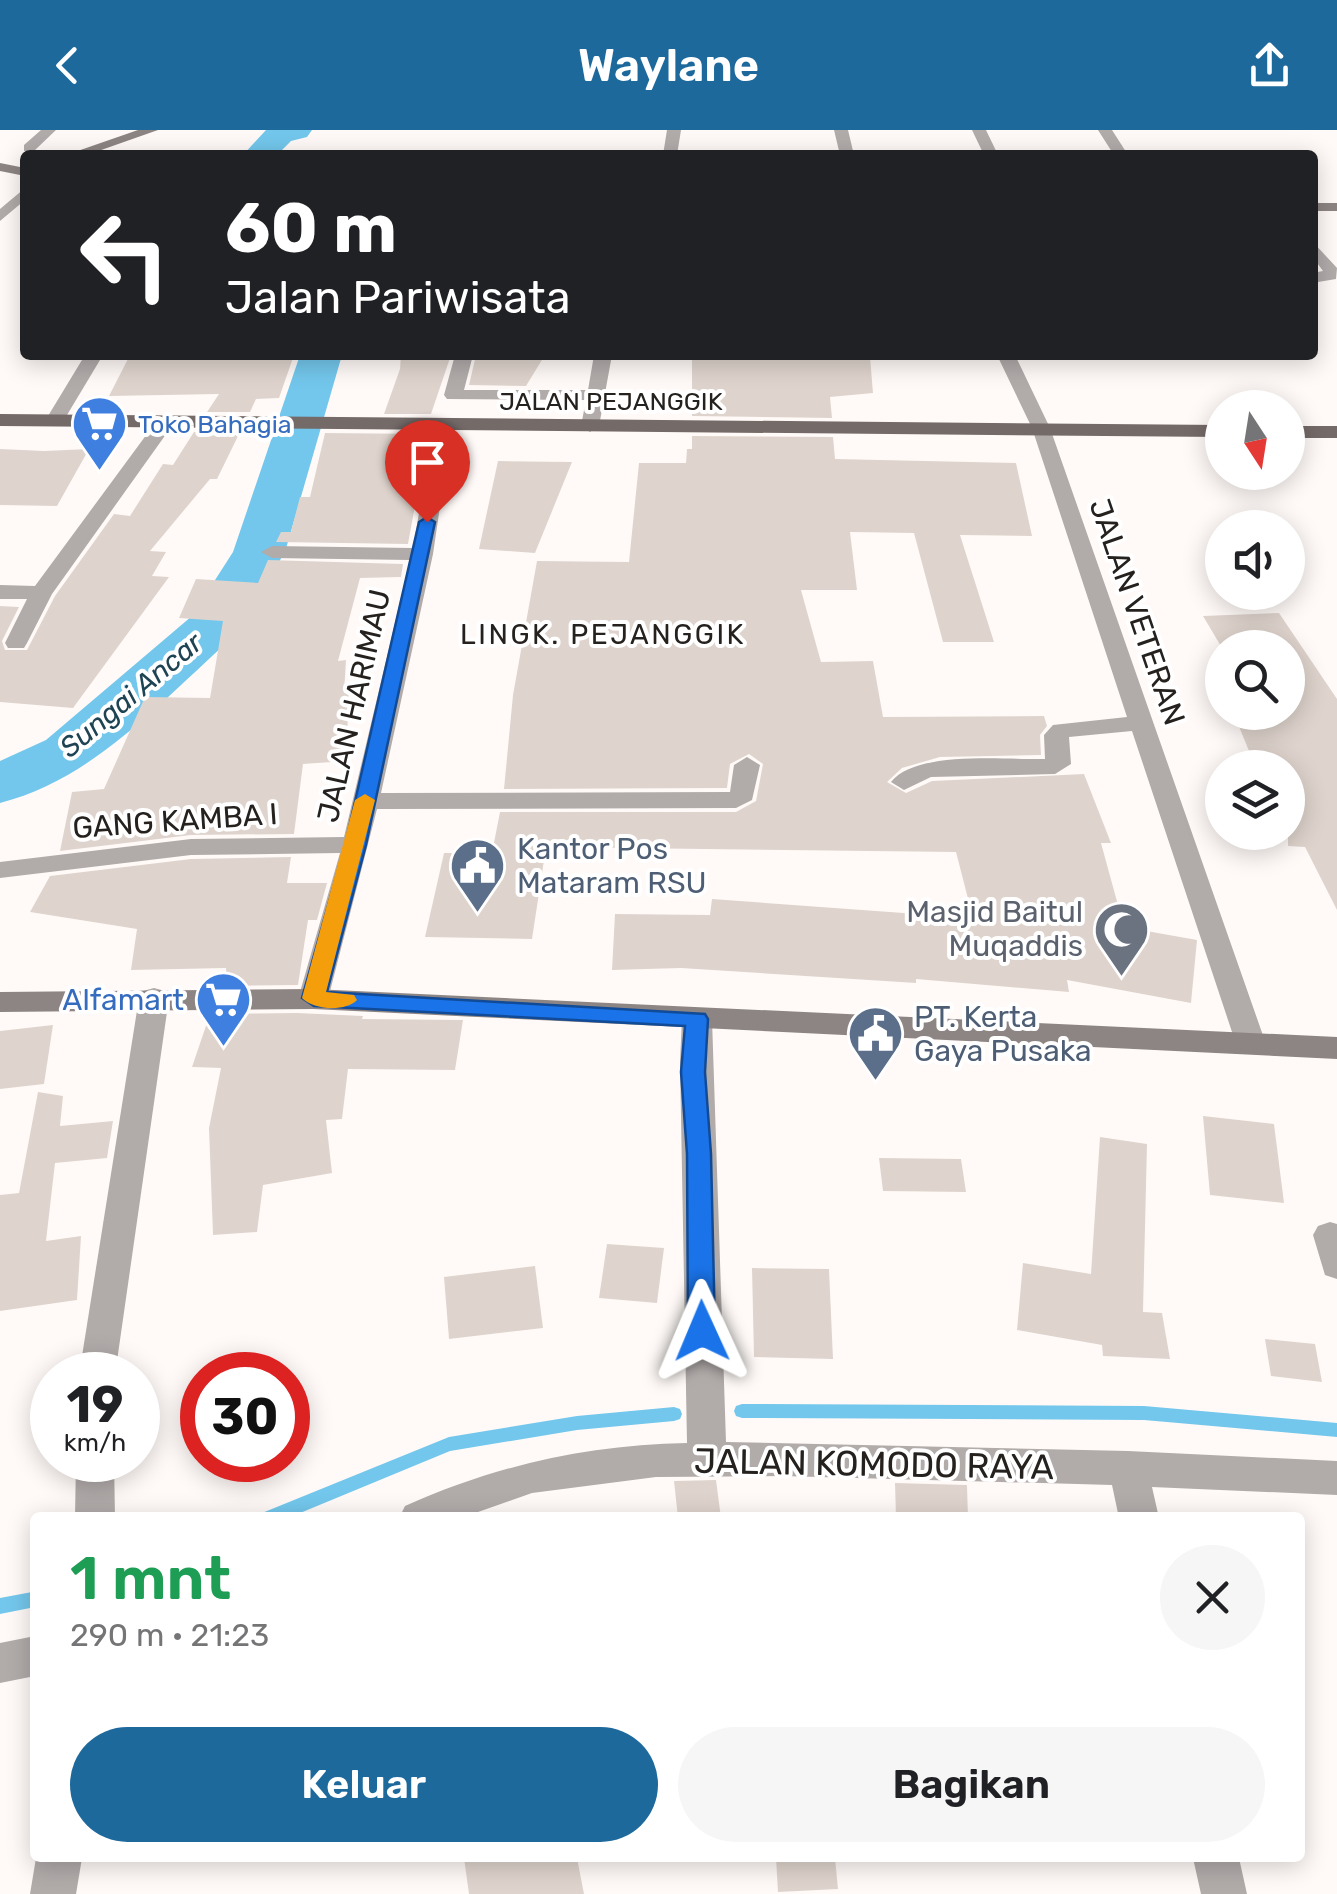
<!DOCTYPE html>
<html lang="id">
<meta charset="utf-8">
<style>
body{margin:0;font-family:Rubik,sans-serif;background:#f6f6f6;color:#202124;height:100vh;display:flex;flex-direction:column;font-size:38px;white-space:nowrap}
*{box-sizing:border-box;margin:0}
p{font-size:32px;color:#757577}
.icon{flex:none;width:55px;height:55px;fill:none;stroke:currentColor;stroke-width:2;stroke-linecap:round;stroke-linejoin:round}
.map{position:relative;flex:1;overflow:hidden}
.drawer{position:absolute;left:30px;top:1382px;width:1275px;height:350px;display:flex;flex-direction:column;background:#fff;border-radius:10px;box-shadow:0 5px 25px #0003}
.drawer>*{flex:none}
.banner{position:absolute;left:20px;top:20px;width:1298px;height:210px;border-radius:10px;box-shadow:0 5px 25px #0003;background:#202124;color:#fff;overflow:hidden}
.needle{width:65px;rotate:168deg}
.tools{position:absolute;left:1205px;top:260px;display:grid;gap:20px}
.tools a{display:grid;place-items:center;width:100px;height:100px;border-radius:50%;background:#fff;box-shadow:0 5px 25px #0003;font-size:50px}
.speed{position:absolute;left:30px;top:1222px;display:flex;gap:20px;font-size:50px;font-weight:700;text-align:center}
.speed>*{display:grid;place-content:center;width:130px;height:130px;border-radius:50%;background:#fff;box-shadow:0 5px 25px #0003;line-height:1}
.speed small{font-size:25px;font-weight:400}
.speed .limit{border:15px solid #d22;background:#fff;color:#111}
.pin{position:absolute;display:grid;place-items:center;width:85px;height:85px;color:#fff;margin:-102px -42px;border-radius:50% 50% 50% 0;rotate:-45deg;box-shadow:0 0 10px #0007}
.pin .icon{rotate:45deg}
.me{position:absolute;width:110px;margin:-55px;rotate:359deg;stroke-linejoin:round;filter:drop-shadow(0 0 8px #0008)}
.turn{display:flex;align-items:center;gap:35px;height:210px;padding:0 40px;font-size:45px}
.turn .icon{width:130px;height:130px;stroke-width:2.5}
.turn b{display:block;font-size:70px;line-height:85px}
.round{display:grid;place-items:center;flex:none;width:105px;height:105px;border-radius:52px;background:#f6f6f6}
.headline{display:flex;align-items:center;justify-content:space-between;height:170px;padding:0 40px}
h1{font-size:60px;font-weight:600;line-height:75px;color:#1e9e55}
.primary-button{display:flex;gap:20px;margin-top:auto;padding:20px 40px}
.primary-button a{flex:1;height:115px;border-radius:60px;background:#1d699c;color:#fff;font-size:40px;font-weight:600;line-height:115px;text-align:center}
.primary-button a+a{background:#f6f6f6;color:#202124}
header{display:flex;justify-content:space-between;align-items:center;height:130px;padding:0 40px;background:#1d699c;color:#fff;font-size:45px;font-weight:600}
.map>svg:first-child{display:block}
</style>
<header><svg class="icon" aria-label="back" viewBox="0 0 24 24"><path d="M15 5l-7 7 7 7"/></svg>Waylane<svg class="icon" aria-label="share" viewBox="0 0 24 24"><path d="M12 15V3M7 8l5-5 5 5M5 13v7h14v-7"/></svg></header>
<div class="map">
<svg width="1337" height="1764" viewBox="0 0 1337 1764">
<rect width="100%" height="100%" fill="#fffaf7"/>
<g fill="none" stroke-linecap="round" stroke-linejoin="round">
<!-- stream -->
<g fill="#73c7ec" fill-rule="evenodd">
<path d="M 742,1274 L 1144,1276 L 1337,1293 L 1337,1307 L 1144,1290 L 742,1288 L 736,1286 L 734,1281 L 736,1276 Z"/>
<path d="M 674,1277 L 680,1279 L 682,1284 L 680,1289 L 674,1291 L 577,1300 L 450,1321 L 288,1388 L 260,1388 L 262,1383 L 449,1307 L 577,1286 Z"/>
<path d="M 32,1462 L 35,1463 L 35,1477 L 0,1484 L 0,1468 Z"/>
</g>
<!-- river -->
<g fill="#73c7ec" fill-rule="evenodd">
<path d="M 266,0 L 312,0 L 307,7 L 291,11 L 277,25 L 243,25 Z"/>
<path d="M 300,225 L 342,225 L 285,422 L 239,497 L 231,509 C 161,571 94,649 0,673 L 0,631 L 46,610 L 192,486 L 233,422 Z"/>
</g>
</g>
<!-- building -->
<g fill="#dfd4cd">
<path d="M 130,225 L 294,225 L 279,268 L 256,269 L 250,282 L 207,282 L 219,264 L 109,266 Z"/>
<path d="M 401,225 L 451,225 L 431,284 L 384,284 L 400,239 Z"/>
<path d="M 476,225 L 545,225 L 526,256 L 469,255 Z"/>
<path d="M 692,225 L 870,227 L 873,263 L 830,267 L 832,288 L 692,286 Z"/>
<path d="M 194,302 L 240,302 L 217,349 L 210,349 L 150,421 L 166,422 L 152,446 L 169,447 L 73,578 L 0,572 L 0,476 L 19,477 L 2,511 L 5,520 L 27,520 L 55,466 L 114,384 L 130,386 L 163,334 L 173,335 Z"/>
<path d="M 325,303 L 428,304 L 408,414 L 276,412 L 281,402 L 291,402 L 300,367 L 310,367 Z"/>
<path d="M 692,306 L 833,307 L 835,329 L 1016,333 L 1032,406 L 960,405 L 994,512 L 943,512 L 914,403 L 850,402 L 857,460 L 801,460 L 821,532 L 873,531 L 883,587 L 1044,586 L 1047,596 L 1040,605 L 1041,625 L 940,627 L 902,638 L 887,652 L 906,663 L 932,651 L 1084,644 L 1111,713 L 1101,713 L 1124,797 L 1197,810 L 1191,873 L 1067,850 L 1069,862 L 916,849 L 916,853 L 681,838 L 612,840 L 615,784 L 710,785 L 712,769 L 973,788 L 956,722 L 546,717 L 532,809 L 425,807 L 444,723 L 492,723 L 500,682 L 736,682 L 756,671 L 763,634 L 749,624 L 730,634 L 727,658 L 504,659 L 513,565 L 537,431 L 629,432 L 639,333 L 686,333 L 687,319 L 692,319 Z"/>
<path d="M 0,319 L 44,321 L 89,319 L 57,376 L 0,375 Z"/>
<path d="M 498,331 L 572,332 L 535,423 L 479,419 Z"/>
<path d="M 268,430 L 403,434 L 401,447 L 360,448 L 338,531 L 346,530 L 344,563 L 349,563 L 346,631 L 303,634 L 294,704 L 191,705 L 60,721 L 72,662 L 104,659 L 145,567 L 210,568 L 223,491 L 179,488 L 196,449 L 258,453 Z"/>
<path d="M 1279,483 L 1337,569 L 1337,780 L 1305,717 L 1288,716 L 1288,638 L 1256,638 L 1233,582 L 1288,582 L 1288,518 L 1222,518 L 1203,486 Z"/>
<path d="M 291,727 L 287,753 L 327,753 L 317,790 L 308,790 L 298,855 L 227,856 L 226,838 L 131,840 L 137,799 L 30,782 L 50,746 L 191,729 Z"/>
<path d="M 297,883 L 363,886 L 362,889 L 463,890 L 455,940 L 348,939 L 342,989 L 326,990 L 332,1043 L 263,1055 L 257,1102 L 213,1105 L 209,998 L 221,938 L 192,937 L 210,884 Z"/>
<path d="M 53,895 L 44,954 L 0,959 L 0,901 Z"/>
<path d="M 38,962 L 63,966 L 60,996 L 113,991 L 107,1028 L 55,1033 L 46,1111 L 81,1106 L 77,1170 L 0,1181 L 0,1065 L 19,1063 Z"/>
<path d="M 1203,986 L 1274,994 L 1284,1073 L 1210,1065 Z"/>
<path d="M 1100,1007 L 1147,1014 L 1143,1182 L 1162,1183 L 1170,1229 L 1103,1226 L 1102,1215 L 1017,1200 L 1023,1133 L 1091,1144 Z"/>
<path d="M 879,1028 L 961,1029 L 966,1062 L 883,1061 Z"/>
<path d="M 607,1114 L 664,1118 L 657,1173 L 599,1168 Z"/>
<path d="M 535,1136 L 543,1198 L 449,1209 L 444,1147 Z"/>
<path d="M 752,1138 L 829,1139 L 833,1229 L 754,1227 Z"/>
<path d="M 1265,1209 L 1315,1214 L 1322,1252 L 1271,1246 Z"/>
<path d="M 716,1350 L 721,1388 L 678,1388 L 674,1351 Z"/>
<path d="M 895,1353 L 967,1355 L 968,1388 L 896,1388 Z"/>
<path d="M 464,1728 L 577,1728 L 584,1764 L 469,1764 Z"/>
<path d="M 776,1728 L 835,1728 L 838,1759 L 778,1762 Z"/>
</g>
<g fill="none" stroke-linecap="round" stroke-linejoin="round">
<!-- street -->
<g fill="#b1abaa" fill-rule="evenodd">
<path d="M 41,0 L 56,0 L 34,21 L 24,21 L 24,15 Z"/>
<path d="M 667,0 L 681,0 L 677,25 L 663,25 Z"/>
<path d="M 834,0 L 848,0 L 854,25 L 840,25 Z"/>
<path d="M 972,0 L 986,0 L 998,25 L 984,25 Z"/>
<path d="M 1098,0 L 1112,0 L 1128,25 L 1114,25 Z"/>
<path d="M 25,58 L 25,70 L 0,91 L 0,79 Z"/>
<path d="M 1312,111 L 1337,138 L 1336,149 L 1312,153 L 1312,143 L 1323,141 L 1312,126 Z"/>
<path d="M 85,225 L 103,225 L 61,295 L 47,295 L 45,291 Z"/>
<path d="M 455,225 L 473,225 L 464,260 L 588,260 L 594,225 L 612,225 L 599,296 L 590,302 L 581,296 L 586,270 L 447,269 L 444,265 Z"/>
<path d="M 997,225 L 1015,225 L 1050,298 L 1266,914 L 1262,921 L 1251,924 L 1240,921 L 1236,914 L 1132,601 L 1069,607 L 1071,634 L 1055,644 L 931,647 L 904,660 L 891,652 C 916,620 1006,630 1045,629 L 1044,605 L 1053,595 L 1127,587 L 1032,298 Z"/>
<path d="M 165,287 L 174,293 L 52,464 L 27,513 L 24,518 L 8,518 L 5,513 L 27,469 L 0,469 L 0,455 L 35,456 L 158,289 Z"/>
<path d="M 443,289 L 452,295 L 433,424 L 381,663 L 730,662 L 734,635 L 747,627 L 760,635 L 752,670 L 736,678 L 377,679 L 328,869 L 324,876 L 302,876 L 298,869 L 340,723 L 191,725 L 0,748 L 0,732 L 191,709 L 344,707 L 410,430 L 272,428 L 261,422 L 272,416 L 413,418 L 434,295 Z"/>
<path d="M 154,858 L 165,861 L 169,868 L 115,1245 L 79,1245 L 139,868 L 143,861 Z"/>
<path d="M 697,879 L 708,882 L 712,889 L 726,1312 L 1128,1321 L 1337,1331 L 1337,1365 L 1152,1357 L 1159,1388 L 1119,1388 L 1112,1355 L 783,1346 L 656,1347 L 532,1363 L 461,1388 L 399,1388 L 405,1376 C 497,1335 587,1315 687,1313 L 680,932 L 682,889 L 686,882 Z"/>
<path d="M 1330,1092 L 1337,1094 L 1337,1149 L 1325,1145 L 1313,1105 L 1318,1096 Z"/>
<path d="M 76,1330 L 114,1330 L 115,1388 L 75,1388 Z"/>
<path d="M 35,1506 L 35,1546 L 0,1553 L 0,1513 Z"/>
<path d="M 36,1728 L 82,1728 L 76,1764 L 30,1764 Z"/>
<path d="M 1193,1728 L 1239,1728 L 1247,1764 L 1201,1764 Z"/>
</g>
<!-- secondary -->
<g fill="#8d8584" fill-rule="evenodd">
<path d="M 138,0 L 158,0 L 87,25 L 66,25 Z"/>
<path d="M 0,33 L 25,38 L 25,46 L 0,41 Z"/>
<rect x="1312" y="73" width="25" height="8"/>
<path d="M 313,859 L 1337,907 L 1337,929 L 313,879 L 0,882 L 0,862 Z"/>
</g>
<!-- primary -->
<g fill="#746a68" fill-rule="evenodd">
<path d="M 0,284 L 1222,295 L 1222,307 L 0,296 Z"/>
<rect x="1288" y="296" width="49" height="12"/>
</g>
</g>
<!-- route -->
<path fill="#1a73e8" stroke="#114b97" stroke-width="2.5" d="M 427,387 L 435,392 L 366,715 L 327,862 L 705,884 L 708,889 L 705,942 L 711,1024 L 715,1201 L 711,1209 L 702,1212 L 692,1209 L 688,1201 L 687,1024 L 681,942 L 685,896 L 314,876 L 302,868 L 345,715 L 419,392 Z"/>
<!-- slow -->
<path fill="#f59e0b" d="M 365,664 L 375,670 L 326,862 L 354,865 L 357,870 C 346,882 313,880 302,868 L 355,670 Z"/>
<!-- icons -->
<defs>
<symbol id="supermarket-pin" viewBox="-11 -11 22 30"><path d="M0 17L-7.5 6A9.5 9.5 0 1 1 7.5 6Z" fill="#3f7fe0" stroke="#fff"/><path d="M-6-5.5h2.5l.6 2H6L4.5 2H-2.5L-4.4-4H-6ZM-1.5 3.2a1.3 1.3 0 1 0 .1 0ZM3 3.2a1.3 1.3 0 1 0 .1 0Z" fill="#fff"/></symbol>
<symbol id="civic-pin" viewBox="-11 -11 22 30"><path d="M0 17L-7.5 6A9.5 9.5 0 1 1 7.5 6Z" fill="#5c6f8a" stroke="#fff"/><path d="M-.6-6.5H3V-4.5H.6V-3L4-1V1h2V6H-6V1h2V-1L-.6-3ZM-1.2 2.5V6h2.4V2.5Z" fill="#fff"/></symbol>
<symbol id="mosque-pin" viewBox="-11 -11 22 30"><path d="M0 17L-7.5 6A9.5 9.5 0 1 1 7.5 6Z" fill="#6b7280" stroke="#fff"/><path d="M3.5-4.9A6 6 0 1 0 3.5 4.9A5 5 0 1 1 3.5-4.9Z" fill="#fff"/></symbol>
</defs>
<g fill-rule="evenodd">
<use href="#supermarket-pin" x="68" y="262" width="63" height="86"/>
<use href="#civic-pin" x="446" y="704" width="63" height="86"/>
<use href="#mosque-pin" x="1090" y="768" width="63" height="86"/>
<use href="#supermarket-pin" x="192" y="838" width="63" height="86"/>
<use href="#civic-pin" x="844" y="872" width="63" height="86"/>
</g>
<g text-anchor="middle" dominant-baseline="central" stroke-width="8" stroke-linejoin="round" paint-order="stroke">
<!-- far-street labels -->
<g font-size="25" fill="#25211e" stroke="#fff">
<text x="611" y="271">JALAN PEJANGGIK</text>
</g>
<!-- far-shop labels -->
<g font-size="25" fill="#366cbe" stroke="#fff" text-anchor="start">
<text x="138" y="294">Toko Bahagia</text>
</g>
<!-- far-neighbourhood labels -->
<g font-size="28" letter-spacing="2.5" fill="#25211e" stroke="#fff">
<text x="603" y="504">LINGK. PEJANGGIK</text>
</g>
<!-- far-water labels -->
<g font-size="28" font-style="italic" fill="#1e4353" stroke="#fff">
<text transform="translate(131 565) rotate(-40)">Sungai Ancar</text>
</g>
<!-- street labels -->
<g font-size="30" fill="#25211e" stroke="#fff">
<text transform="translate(1137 482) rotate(71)">JALAN VETERAN</text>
<text transform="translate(354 576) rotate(-77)">JALAN HARIMAU</text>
<text transform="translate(175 691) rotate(-4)">GANG KAMBA I</text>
</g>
<!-- service labels -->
<g font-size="30" fill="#4e5e75" stroke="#fff" text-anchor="start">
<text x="517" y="719">Kantor Pos<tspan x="517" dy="34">Mataram RSU</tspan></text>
<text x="914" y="887">PT. Kerta<tspan x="914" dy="34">Gaya Pusaka</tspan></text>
</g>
<!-- worship labels -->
<g font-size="30" fill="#5b616d" stroke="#fff" text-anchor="end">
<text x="1083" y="782">Masjid Baitul<tspan x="1083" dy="34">Muqaddis</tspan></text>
</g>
<!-- shop labels -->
<g font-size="30" fill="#366cbe" stroke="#fff" text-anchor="end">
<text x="184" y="870">Alfamart</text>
</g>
<!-- near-street labels -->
<g font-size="35" fill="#25211e" stroke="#fff">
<text transform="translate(874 1334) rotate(1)">JALAN KOMODO RAYA</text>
</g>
</g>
</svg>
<div class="tools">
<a><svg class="needle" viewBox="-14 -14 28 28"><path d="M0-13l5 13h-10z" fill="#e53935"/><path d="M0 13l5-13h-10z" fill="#757577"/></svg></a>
<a><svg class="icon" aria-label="sound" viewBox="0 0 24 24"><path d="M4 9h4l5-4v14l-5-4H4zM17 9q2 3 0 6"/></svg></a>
<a><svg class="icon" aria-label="search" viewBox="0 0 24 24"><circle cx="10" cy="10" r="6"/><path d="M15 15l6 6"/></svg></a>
<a><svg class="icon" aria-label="layers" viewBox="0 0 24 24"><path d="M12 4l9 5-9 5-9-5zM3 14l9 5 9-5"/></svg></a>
</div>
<div class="speed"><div>19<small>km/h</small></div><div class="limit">30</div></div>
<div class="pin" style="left:427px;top:392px;background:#d93025"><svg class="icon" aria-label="arrive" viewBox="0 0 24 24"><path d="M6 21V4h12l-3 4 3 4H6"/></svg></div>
<svg class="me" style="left:702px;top:1201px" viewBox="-20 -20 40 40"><path d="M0-17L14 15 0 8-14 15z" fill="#1a73e8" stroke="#fff" stroke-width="4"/></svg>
<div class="banner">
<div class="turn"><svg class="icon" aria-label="left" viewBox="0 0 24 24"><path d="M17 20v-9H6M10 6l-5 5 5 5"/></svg><div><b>60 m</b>Jalan Pariwisata</div></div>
</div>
<section class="drawer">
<div class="headline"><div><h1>1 mnt</h1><p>290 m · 21:23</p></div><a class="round"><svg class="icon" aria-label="close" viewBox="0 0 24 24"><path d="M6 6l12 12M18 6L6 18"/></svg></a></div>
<div class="primary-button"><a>Keluar</a><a>Bagikan</a></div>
</section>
</div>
